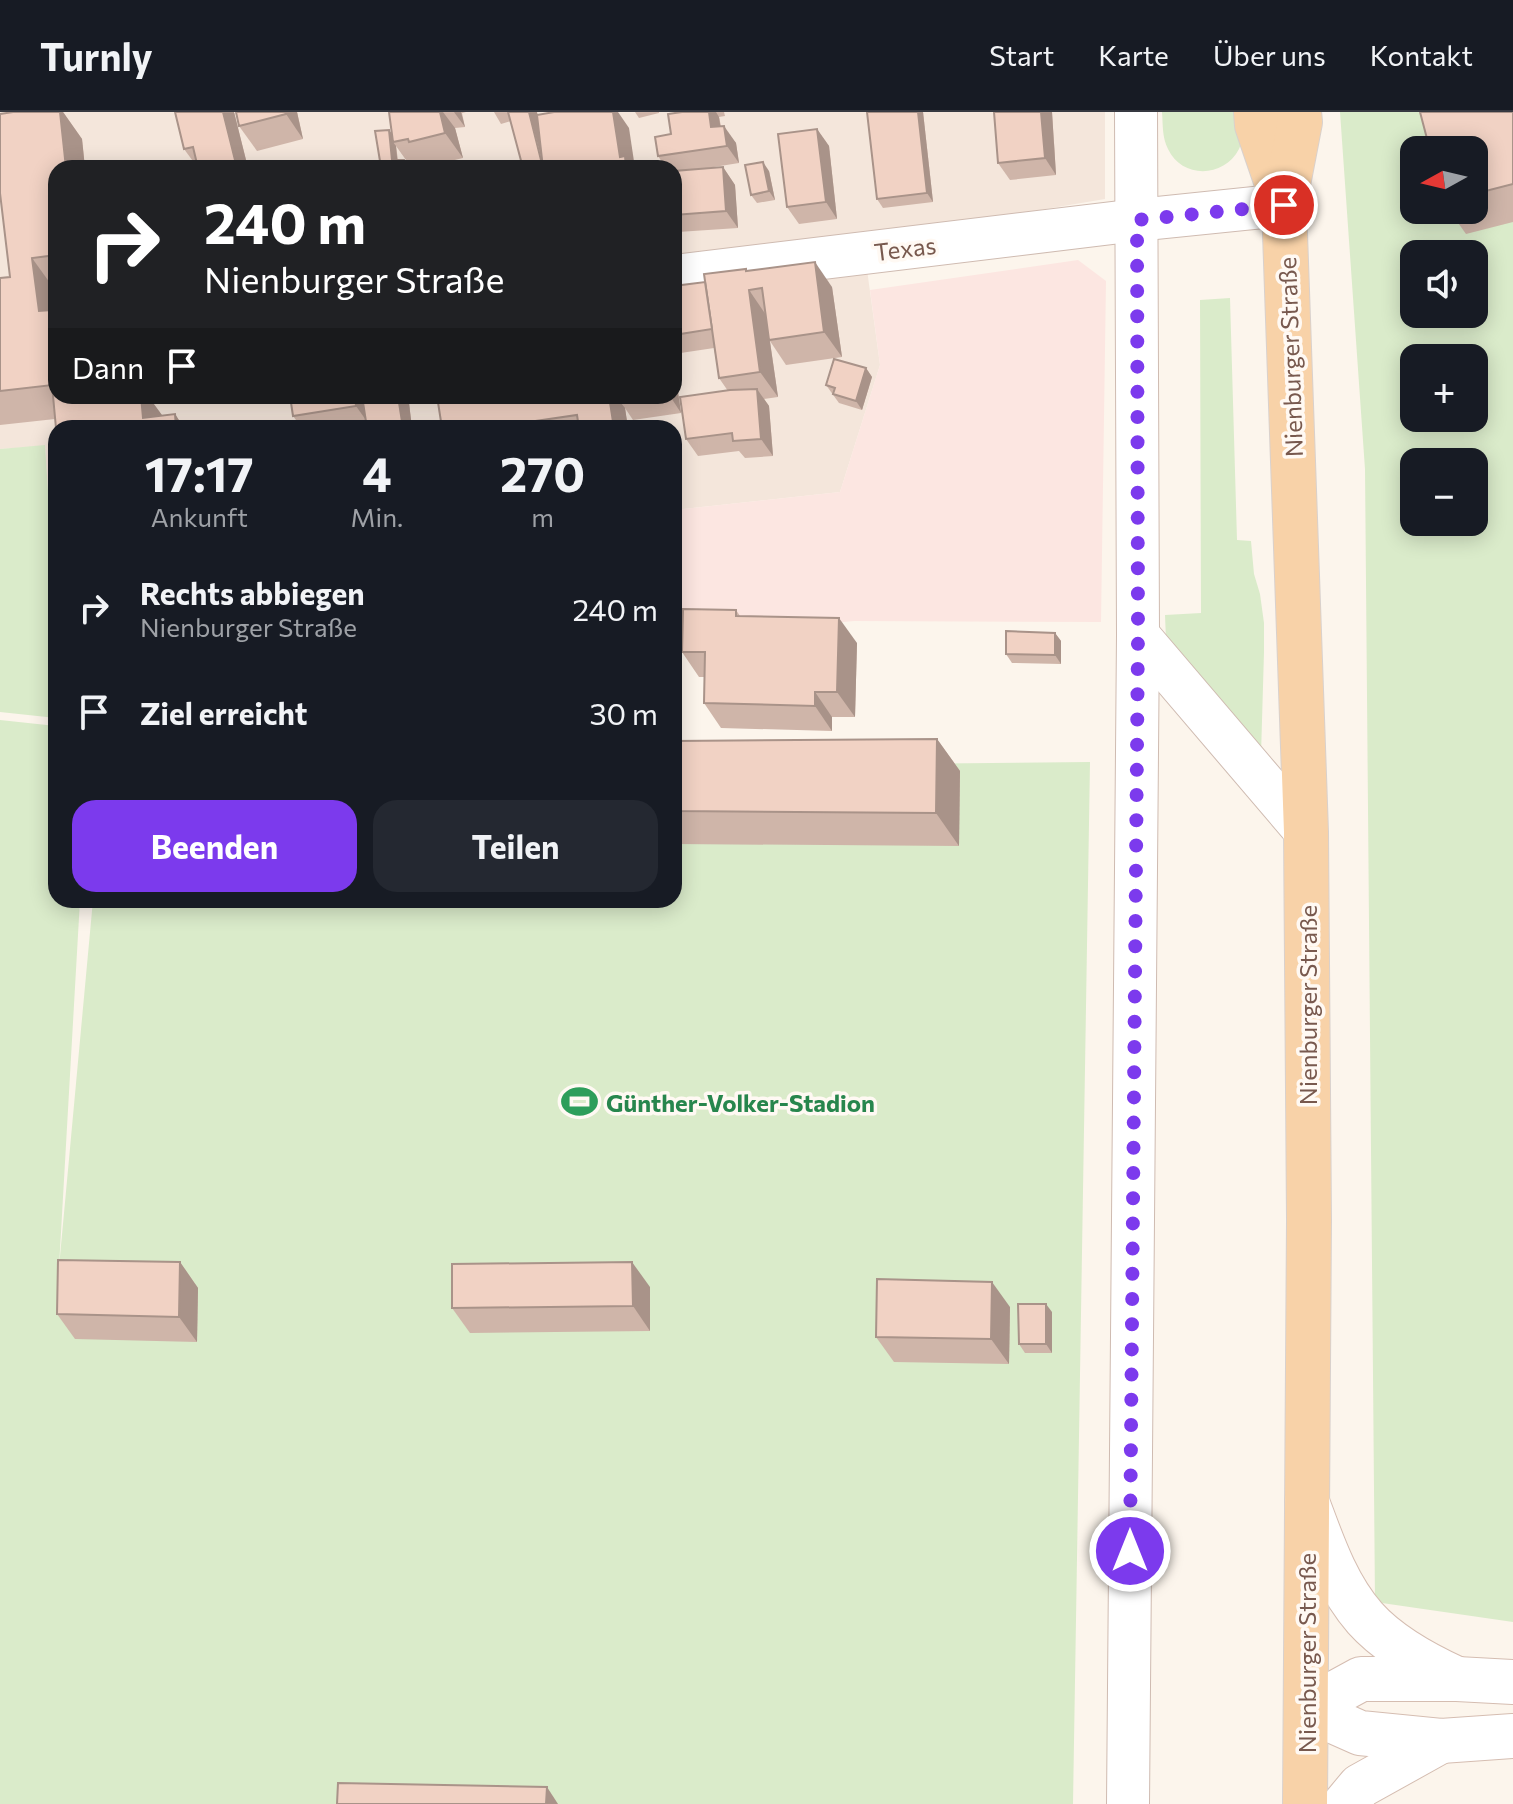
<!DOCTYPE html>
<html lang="de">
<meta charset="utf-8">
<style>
body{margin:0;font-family:Commissioner,sans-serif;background:#242831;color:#f1f3f6;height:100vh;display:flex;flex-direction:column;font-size:30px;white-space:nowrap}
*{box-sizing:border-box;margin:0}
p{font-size:26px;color:#9ea1a6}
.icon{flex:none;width:44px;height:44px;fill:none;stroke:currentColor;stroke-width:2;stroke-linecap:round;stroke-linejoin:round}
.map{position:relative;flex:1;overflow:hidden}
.drawer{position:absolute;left:48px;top:308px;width:634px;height:488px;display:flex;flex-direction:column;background:#171b24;border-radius:24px;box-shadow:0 4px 20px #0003}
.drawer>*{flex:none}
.top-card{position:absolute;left:48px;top:48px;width:634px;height:244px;border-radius:24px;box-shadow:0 4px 20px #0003;background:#202124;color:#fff;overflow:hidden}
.needle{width:52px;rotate:262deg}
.buttons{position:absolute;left:1400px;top:24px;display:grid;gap:16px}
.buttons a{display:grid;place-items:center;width:88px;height:88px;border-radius:16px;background:#171b24;box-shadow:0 4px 20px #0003;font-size:40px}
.pin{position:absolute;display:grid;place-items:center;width:68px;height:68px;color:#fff;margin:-34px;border:4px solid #fff;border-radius:50%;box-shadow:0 2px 8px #0007}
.me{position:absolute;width:88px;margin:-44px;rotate:0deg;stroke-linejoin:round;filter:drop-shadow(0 0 6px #0008)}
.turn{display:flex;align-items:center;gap:28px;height:168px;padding:0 24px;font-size:36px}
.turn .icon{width:104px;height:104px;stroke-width:2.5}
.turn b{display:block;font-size:56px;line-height:68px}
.then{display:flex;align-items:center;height:76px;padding:0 24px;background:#0003;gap:16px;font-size:30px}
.eta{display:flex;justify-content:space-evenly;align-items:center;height:136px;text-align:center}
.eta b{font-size:48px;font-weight:700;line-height:56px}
.cta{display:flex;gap:16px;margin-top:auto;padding:16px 24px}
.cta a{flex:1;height:92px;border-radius:24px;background:#7c3aed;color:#fff;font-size:32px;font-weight:700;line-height:92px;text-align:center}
.cta a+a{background:#242831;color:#f1f3f6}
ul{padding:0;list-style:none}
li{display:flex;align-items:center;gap:24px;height:104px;padding:0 24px}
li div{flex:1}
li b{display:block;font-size:30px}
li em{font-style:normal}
header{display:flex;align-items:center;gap:48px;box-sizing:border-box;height:112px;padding:0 40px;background:#171b24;border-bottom:2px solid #363941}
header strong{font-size:38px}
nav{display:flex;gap:44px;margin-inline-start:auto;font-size:28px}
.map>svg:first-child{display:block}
</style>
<header>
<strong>Turnly</strong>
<nav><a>Start</a><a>Karte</a><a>Über uns</a><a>Kontakt</a></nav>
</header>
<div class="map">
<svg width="1513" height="1692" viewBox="0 0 1513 1692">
<rect width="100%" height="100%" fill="#fcf5ec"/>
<!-- residential -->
<path fill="#f4e6db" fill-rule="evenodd" d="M 0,0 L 1105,0 L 1105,87 L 863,128 L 880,253 L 840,380 L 674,398 L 674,316 L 56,316 L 56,440 L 52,440 L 45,334 L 0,337 ZM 56,56 L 674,56 L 674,284 L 56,284 Z"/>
<!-- commercial -->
<path fill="#fce6e1" d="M 1078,148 L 1106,169 L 1101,510 L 854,509 L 674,526 L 674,398 L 840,380 L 880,253 L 870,178 Z"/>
<!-- green -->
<g fill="#daebca" fill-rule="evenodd">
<path d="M 1162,0 L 1243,0 C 1243,13 1245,26 1239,37 C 1224,66 1182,67 1168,37 C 1162,25 1163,13 1162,0 Z"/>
<path d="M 1340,0 L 1513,0 L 1513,1510 L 1375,1490 L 1365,357 ZM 1414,38 L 1474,38 L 1474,98 L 1414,98 ZM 1414,142 L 1474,142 L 1474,202 L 1414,202 ZM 1414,246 L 1474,246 L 1474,306 L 1414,306 ZM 1414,350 L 1474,350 L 1474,410 L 1414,410 Z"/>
<path d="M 1230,186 L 1237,428 L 1251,429 L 1254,462 L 1260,482 L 1264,511 L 1264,540 L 1261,643 L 1166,528 L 1165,503 L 1201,501 L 1200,188 Z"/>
<path d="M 45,333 L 52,440 L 56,440 L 56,606 L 0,600 L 0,337 Z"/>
<path d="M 0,608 L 56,614 L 56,788 L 80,788 L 59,1155 L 93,788 L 674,788 L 674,654 L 1090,650 L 1073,1692 L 0,1692 Z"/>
</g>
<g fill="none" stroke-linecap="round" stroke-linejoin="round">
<defs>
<g id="street">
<path d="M 674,164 L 1137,108 L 1284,93"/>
<path d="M 1138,523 L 1306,720"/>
<path d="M 1128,1692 L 1138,523 L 1136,0"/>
</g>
<g id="secondary">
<path d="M 1307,1390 C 1322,1430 1336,1473 1365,1506 C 1389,1533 1424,1552 1457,1567"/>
<path d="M 1306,1597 L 1361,1567 L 1457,1567 L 1513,1570"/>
<path d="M 1306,1597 L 1360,1621 L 1441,1629 L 1513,1624"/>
<path d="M 1345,1692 L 1360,1674 L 1441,1629"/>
</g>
<g id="primary">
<path d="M 1256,0 L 1257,13 L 1283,89"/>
<path d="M 1299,0 L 1300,10 L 1284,93 L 1306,720 L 1309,1108 L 1305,1692"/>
</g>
</defs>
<!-- street casing -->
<use href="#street" stroke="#cfbbb1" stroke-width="44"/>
<!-- secondary casing -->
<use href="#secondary" stroke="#d5bdb1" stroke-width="46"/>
<!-- primary casing -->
<use href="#primary" stroke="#d9d1cd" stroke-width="46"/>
<!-- street -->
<use href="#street" stroke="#fff" stroke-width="42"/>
<!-- secondary -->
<use href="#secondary" stroke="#fff" stroke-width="44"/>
<!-- primary -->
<use href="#primary" stroke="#f8d2a8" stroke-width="44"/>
</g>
<!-- wall -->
<g fill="#cfb5a9">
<path d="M 13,0 L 63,0 L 82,27 L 85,56 L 56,56 L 56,284 L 148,284 L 162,304 L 175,302 L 184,316 L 56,316 L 55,307 L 0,313 L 0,166 L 10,165 L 0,81 L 0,2 Z"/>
<path d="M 175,0 L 234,0 L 248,56 L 198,56 L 184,37 Z"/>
<path d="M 236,0 L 297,0 L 303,27 L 257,39 L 239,14 Z"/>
<path d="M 389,0 L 466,0 L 462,1 L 465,15 L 455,16 L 463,46 L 426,55 L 424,52 L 411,55 L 396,34 L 398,48 L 404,48 L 410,56 L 367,56 L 380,49 L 389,18 L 392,22 Z"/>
<path d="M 494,0 L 537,0 L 537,3 L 629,16 L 511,9 L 501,12 Z"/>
<path d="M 635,0 L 659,0 L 659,1 L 639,6 Z"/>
<path d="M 682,0 L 724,0 L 725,4 L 719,5 L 721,14 L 736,31 L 739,51 L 695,58 L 723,55 L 735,73 L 738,116 L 678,120 L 674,115 L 674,56 L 666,56 L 658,44 L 671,22 Z"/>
<path d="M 923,0 L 933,90 L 883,96 L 877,87 Z"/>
<path d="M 1052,0 L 1056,63 L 1010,68 L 998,51 Z"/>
<path d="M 1513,0 L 1513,110 L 1466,122 L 1449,98 L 1474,98 L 1474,38 Z"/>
<path d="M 817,17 L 829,34 L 837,107 L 799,112 L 787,95 Z"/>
<path d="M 769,59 L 775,88 L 757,91 L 751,83 Z"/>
<path d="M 747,159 L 832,175 L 842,245 L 786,253 L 770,229 L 778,285 L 764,287 L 769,294 L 773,344 L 745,346 L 739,339 L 698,344 L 686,327 L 728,279 L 719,266 L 714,236 L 674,242 L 674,174 L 705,170 Z"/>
<path d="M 866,256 L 872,265 L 862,298 L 839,291 L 826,273 Z"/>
<path d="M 675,259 L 681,301 L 633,308 L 625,296 L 628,316 L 442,316 Z"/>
<path d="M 290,284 L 409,291 L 412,316 L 367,316 L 366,311 L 336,316 L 302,316 L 293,304 Z"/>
<path d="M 736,498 L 740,504 L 857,531 L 855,605 L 832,605 L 832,619 L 721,616 L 704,591 L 704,565 L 699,565 L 682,540 Z"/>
<path d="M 1055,521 L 1061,529 L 1061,552 L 1012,551 L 1006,542 Z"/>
<path d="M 937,627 L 960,659 L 959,734 L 674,732 L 674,629 Z"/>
<path d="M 180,1150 L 198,1176 L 197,1230 L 75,1227 L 57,1202 Z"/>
<path d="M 650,1175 L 650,1219 L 470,1221 L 452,1196 Z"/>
<path d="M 1010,1195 L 1009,1252 L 894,1250 L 876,1225 Z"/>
<path d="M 1052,1200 L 1052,1241 L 1025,1241 L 1019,1232 Z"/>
</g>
<!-- shaded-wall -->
<g fill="#a99389">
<path d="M 60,0 L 63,0 L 82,27 L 85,56 L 66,56 Z"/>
<path d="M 223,0 L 234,0 L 248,56 L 237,56 Z"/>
<path d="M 285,0 L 297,0 L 303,27 L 286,2 Z"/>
<path d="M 440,0 L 443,0 L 455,16 L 463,46 L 445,21 Z"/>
<path d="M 454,0 L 461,0 L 465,15 Z"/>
<path d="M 529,0 L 537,0 L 551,56 L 544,56 Z"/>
<path d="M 613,0 L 618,0 L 629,16 L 635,56 L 626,56 L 620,45 Z"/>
<path d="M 709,0 L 716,0 L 719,5 L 723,33 L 711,15 Z"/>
<path d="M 918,0 L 923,0 L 933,90 L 927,81 Z"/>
<path d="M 1041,0 L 1052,0 L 1056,63 L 1045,46 Z"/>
<path d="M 724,14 L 736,31 L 739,51 L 727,34 Z"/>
<path d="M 817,17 L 829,34 L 837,107 L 826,90 Z"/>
<path d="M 389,18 L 396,27 L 393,30 L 396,34 L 398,56 L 392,48 Z"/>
<path d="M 763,50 L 769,59 L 775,88 L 769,79 Z"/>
<path d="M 723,55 L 735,73 L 738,116 L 726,99 Z"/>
<path d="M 32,146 L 55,178 L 56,224 L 39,199 Z"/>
<path d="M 815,150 L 832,175 L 842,245 L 824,220 Z"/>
<path d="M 749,178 L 766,203 L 778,285 L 760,260 Z"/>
<path d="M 866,256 L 872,265 L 862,298 L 856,289 Z"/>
<path d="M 674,257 L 675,259 L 681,301 L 670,284 L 674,284 Z"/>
<path d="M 757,277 L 769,294 L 773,344 L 761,327 Z"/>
<path d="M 141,284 L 148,284 L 162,303 L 163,316 L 143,306 Z"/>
<path d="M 355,284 L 364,284 L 368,311 L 356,294 Z"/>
<path d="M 398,284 L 404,284 L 409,291 L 412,316 L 403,316 Z"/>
<path d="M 609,284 L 623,284 L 621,291 L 625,296 L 628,316 L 614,316 Z"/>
<path d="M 175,302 L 184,316 L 176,316 Z"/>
<path d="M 839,506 L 857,531 L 855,605 L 837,580 Z"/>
<path d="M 1055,521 L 1061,529 L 1061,552 L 1055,543 Z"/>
<path d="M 815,580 L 832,605 L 832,619 L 815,594 Z"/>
<path d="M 937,627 L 960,659 L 959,734 L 936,701 Z"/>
<path d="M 180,1150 L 198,1176 L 197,1230 L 179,1205 Z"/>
<path d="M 632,1150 L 650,1175 L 650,1219 L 633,1194 Z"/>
<path d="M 992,1170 L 1010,1195 L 1009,1252 L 991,1227 Z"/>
<path d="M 1046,1192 L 1052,1200 L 1052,1241 L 1046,1232 Z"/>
<path d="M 547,1675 L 558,1692 L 546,1692 Z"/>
</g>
<!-- building -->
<g fill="#f1d2c4" stroke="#a99389" stroke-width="2">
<path d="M 13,0 L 60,0 L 66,56 L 56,56 L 56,143 L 32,146 L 39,199 L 52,198 L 53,209 L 56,208 L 56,284 L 141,284 L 143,306 L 175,302 L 176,316 L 56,316 L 52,273 L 0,279 L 0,166 L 10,165 L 0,81 L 0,2 Z"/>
<path d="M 175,0 L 223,0 L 237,56 L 198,56 L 193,35 L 184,37 Z"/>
<path d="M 236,0 L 285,0 L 286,2 L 239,14 Z"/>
<path d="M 389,0 L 440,0 L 445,21 L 409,30 L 408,27 L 393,30 Z"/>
<path d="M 508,0 L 529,0 L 543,56 L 523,56 Z"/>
<path d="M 554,0 L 613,0 L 620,45 L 625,44 L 626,56 L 543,56 L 537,3 Z"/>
<path d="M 682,0 L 709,0 L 711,15 L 724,14 L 727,34 L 658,44 L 655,25 L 671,22 L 668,2 Z"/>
<path d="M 867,0 L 918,0 L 927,81 L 877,87 Z"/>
<path d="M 994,0 L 1041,0 L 1045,46 L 998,51 Z"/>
<path d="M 1420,0 L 1513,0 L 1513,72 L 1474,82 L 1474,38 L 1430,38 Z"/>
<path d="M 817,17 L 826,90 L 787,95 L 778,22 Z"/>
<path d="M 389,18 L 392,48 L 404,48 L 406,56 L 367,56 L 366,51 L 380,49 L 375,19 Z"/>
<path d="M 763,50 L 769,79 L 751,83 L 745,53 Z"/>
<path d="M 723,55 L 726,99 L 674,103 L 674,59 Z"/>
<path d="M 815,150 L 824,220 L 769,228 L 762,176 L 749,178 L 760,260 L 719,266 L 704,162 L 746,157 L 746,159 Z"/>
<path d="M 705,170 L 712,217 L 674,223 L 674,174 Z"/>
<path d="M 834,247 L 866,256 L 856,289 L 833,282 L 835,276 L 826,273 Z"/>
<path d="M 757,277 L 761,327 L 733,329 L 732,321 L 686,327 L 680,285 L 730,278 Z"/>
<path d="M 290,284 L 355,284 L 356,294 L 293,304 Z"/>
<path d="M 362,284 L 398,284 L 403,316 L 367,316 Z"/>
<path d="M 437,284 L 609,284 L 614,316 L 579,316 L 577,303 L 488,316 L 442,316 Z"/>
<path d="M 620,284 L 668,284 L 621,291 Z"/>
<path d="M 683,497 L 736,498 L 736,504 L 839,506 L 837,580 L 815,580 L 815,594 L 704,591 L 705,540 L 682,540 Z"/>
<path d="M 1006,519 L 1055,521 L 1055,543 L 1006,542 Z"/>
<path d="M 937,627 L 936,701 L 674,699 L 674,629 Z"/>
<path d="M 58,1148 L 180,1150 L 179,1205 L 57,1202 Z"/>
<path d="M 632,1150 L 633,1194 L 452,1196 L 452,1152 Z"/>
<path d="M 877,1167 L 992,1170 L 991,1227 L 876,1225 Z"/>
<path d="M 1018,1192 L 1046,1192 L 1046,1232 L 1019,1232 Z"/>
<path d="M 338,1671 L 547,1675 L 546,1692 L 337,1692 Z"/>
</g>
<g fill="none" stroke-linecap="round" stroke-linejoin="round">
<!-- route -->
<path stroke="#7c3aed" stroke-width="14" stroke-dasharray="0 25.2" d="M 1130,1439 L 1138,523 L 1137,108 L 1284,93"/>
</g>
<!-- icons -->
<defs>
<symbol id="stadium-bare" viewBox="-9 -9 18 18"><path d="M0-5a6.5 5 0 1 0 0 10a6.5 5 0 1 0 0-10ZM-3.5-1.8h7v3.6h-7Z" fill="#2e9e5b" stroke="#fff9f3" stroke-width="2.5" paint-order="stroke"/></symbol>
</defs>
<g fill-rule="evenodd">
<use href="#stadium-bare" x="554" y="964" width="51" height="51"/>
</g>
<g text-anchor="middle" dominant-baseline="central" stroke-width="7" stroke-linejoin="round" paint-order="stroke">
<!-- street labels -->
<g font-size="24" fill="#78594e" stroke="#fff9f3">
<text transform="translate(905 136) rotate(-7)">Texas</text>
<text transform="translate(1290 245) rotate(-92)">Nienburger Straße</text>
<text transform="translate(1307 893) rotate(-90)">Nienburger Straße</text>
<text transform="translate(1306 1541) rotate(-90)">Nienburger Straße</text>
</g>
<!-- leisure labels -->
<g font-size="24" font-weight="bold" fill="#27864d" stroke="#fff9f3" text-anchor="start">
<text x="606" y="990">Günther-Volker-Stadion</text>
</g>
</g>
</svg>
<div class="buttons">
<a><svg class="needle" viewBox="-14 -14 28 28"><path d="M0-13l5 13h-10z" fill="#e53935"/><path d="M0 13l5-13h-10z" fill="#9ea1a6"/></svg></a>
<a><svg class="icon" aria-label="sound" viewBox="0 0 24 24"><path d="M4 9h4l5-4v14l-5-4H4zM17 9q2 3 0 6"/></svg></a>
<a>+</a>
<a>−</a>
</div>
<div class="pin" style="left:1284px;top:93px;background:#d93025"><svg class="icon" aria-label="arrive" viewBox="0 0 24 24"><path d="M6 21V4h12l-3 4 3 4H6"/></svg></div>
<svg class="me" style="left:1130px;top:1439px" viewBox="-20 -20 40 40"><circle r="17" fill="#7c3aed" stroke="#fff" stroke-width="3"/><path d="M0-11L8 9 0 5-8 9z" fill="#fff"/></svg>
<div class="top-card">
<div class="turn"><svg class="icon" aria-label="right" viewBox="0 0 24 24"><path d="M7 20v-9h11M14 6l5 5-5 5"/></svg><div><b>240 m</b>Nienburger Straße</div></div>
<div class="then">Dann<svg class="icon" aria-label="arrive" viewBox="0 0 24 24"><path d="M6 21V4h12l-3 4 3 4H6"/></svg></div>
</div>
<section class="drawer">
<div class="eta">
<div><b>17:17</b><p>Ankunft</p></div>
<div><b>4</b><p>Min.</p></div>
<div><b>270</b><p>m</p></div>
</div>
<ul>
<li><svg class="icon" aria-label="right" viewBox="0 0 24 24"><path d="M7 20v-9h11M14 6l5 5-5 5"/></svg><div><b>Rechts abbiegen</b><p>Nienburger Straße</p></div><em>240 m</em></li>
<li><svg class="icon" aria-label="arrive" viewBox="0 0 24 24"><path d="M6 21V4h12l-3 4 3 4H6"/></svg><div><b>Ziel erreicht</b></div><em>30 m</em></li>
</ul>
<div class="cta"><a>Beenden</a><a>Teilen</a></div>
</section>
</div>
